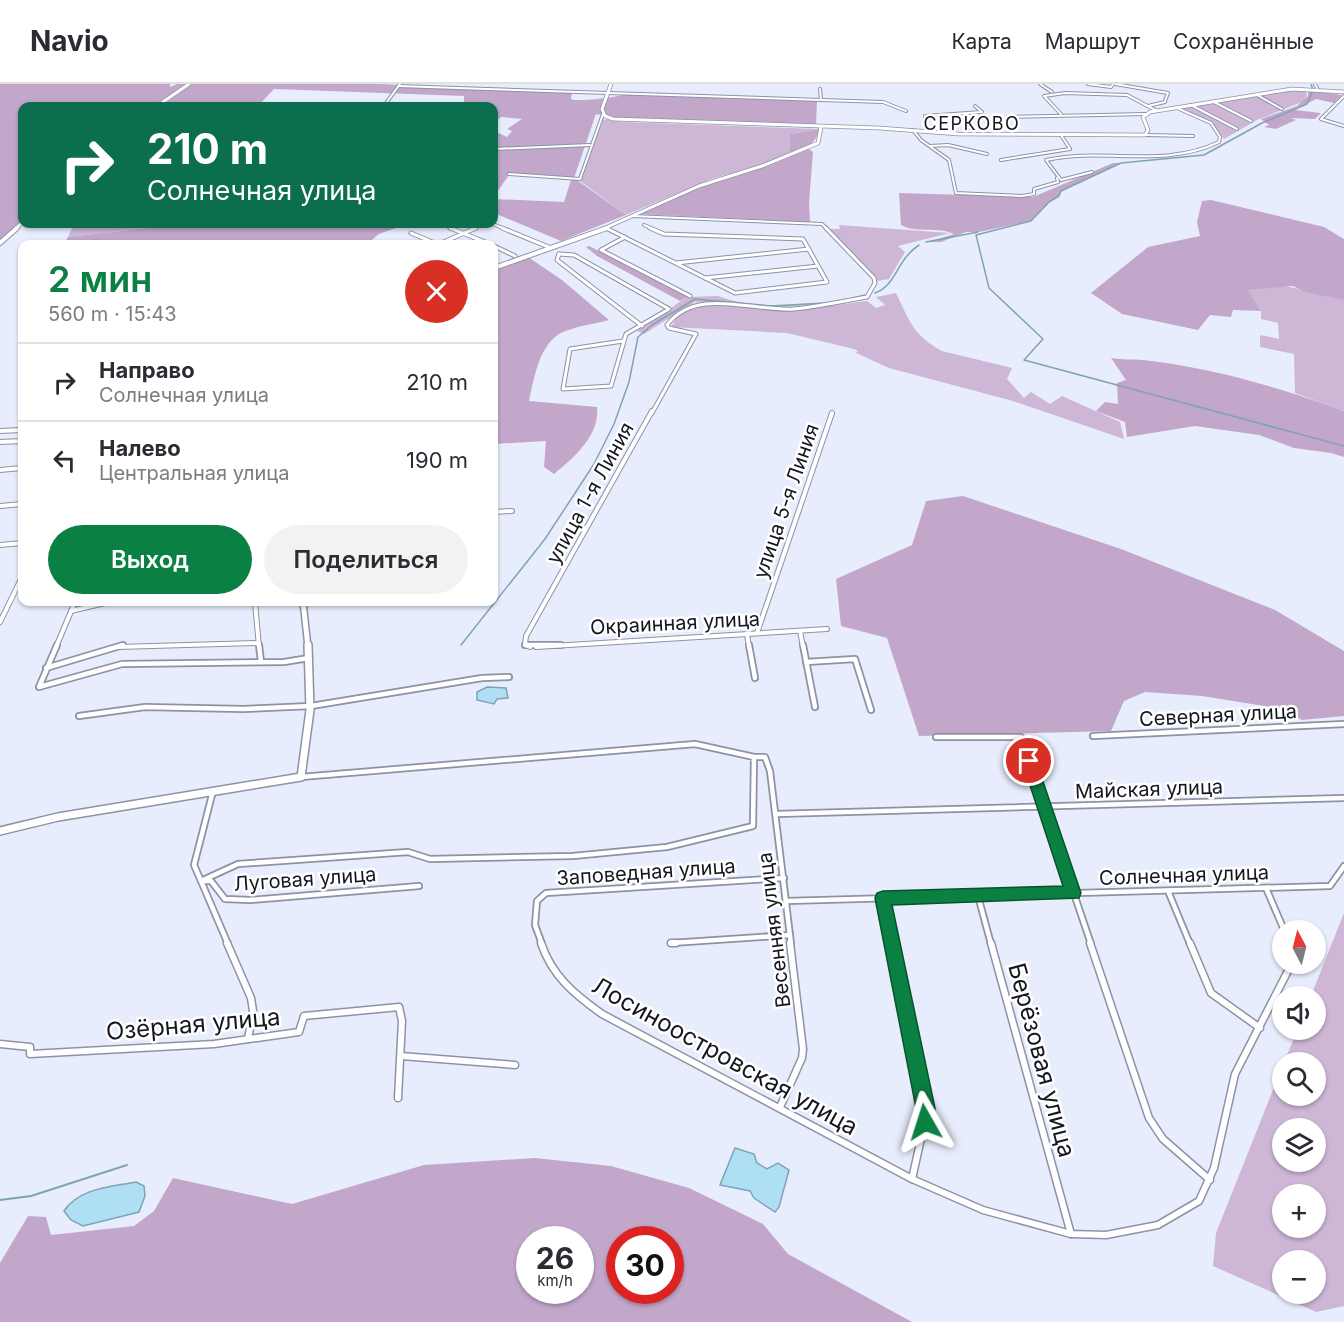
<!DOCTYPE html>
<html lang="ru">
<meta charset="utf-8">
<style>
body{margin:0;font-family:Inter,sans-serif;background:#f2f2f3;color:#2b2b33;height:100vh;display:flex;flex-direction:column;font-size:22px;white-space:nowrap}
*{box-sizing:border-box;margin:0}
p{font-size:20px;color:#7c7c81}
.icon{flex:none;width:33px;height:33px;fill:none;stroke:currentColor;stroke-width:2;stroke-linecap:round;stroke-linejoin:round}
.map{position:relative;flex:1;overflow:hidden}
.drawer{position:absolute;left:18px;top:156px;width:480px;height:366px;display:flex;flex-direction:column;background:#fff;border-radius:12px;box-shadow:0 2px 4px #0004}
.drawer>*{flex:none}
.top-card{position:absolute;left:18px;top:18px;width:480px;height:126px;border-radius:12px;box-shadow:0 2px 4px #0004;background:#0b6e4f;color:#fff;overflow:hidden}
.needle{width:39px;rotate:353deg}
.controls{position:absolute;left:1272px;top:836px;display:grid;gap:12px}
.controls a{display:grid;place-items:center;width:54px;height:54px;border-radius:50%;background:#fff;box-shadow:0 2px 4px #0004;font-size:30px}
.speed{position:absolute;left:516px;top:1142px;display:flex;gap:12px;font-size:30px;font-weight:700;text-align:center}
.speed>*{display:grid;place-content:center;width:78px;height:78px;border-radius:50%;background:#fff;box-shadow:0 2px 4px #0004;line-height:1}
.speed small{font-size:15px;font-weight:400}
.speed .limit{border:9px solid #d22;background:#fff;color:#111}
.pin{position:absolute;display:grid;place-items:center;width:51px;height:51px;color:#fff;margin:-26px;border:3px solid #fff;border-radius:50%;box-shadow:0 2px 6px #0007}
.me{position:absolute;width:66px;margin:-33px;rotate:354deg;stroke-linejoin:round;filter:drop-shadow(0 0 4px #0008)}
.turn{display:flex;align-items:center;gap:21px;height:126px;padding:0 30px;font-size:27px}
.turn .icon{width:78px;height:78px;stroke-width:2.5}
.turn b{display:block;font-size:42px;line-height:51px}
.round{display:grid;place-items:center;flex:none;width:63px;height:63px;border-radius:32px;background:#f2f2f3}
.summary{display:flex;align-items:center;justify-content:space-between;height:102px;padding:0 30px}
h1{font-size:36px;font-weight:600;line-height:45px;color:#0b8043}
.primary-button{display:flex;gap:12px;margin-top:auto;padding:12px 30px}
.primary-button a{flex:1;height:69px;border-radius:36px;background:#0b8043;color:#fff;font-size:24px;font-weight:600;line-height:69px;text-align:center}
.primary-button a+a{background:#f2f2f3;color:#2b2b33}
ul{padding:0;list-style:none}
li{display:flex;align-items:center;gap:18px;height:78px;padding:0 30px;border-top:2px solid #e1e1e2}
li div{flex:1}
li b{display:block;font-size:22px}
li em{font-style:normal}
header{display:flex;align-items:center;gap:36px;box-sizing:border-box;height:84px;padding:0 30px;background:#fff;border-bottom:2px solid #e1e1e2}
header strong{font-size:28px}
nav{display:flex;gap:33px;margin-inline-start:auto;font-size:21px}
.map>svg:first-child{display:block}
</style>
<header>
<strong>Navio</strong>
<nav><a>Карта</a><a>Маршрут</a><a>Сохранённые</a></nav>
</header>
<div class="map">
<svg width="1344" height="1238" viewBox="0 0 1344 1238">
<rect width="100%" height="100%" fill="#e8edfd"/>
<!-- green -->
<g fill="#ceb6d6" fill-rule="evenodd">
<path d="M 1294,6 L 1306,6 L 1307,12 L 1302,18 L 1257,36 L 1224,55 L 1212,38 L 1194,33 L 1179,24 Z"/>
<path d="M 607,35 L 623,38 L 819,45 L 790,50 L 789,70 L 761,81 L 711,95 L 626,131 L 580,97 L 603,36 Z"/>
<path d="M 74,140 L 184,140 L 68,153 Z"/>
<path d="M 839,141 L 950,149 L 898,162 L 905,168 L 889,195 L 878,197 L 829,145 L 840,145 Z"/>
<path d="M 1278,202 C 1297,202 1323,212 1344,216 L 1344,327 L 1295,309 L 1294,270 L 1260,263 L 1260,251 L 1279,255 L 1278,239 L 1261,235 L 1261,227 L 1247,206 Z"/>
<path d="M 896,209 C 910,238 913,251 942,267 L 1012,284 L 1007,295 L 1024,314 L 1031,308 L 1050,320 L 1062,312 L 1120,338 L 1124,355 L 1013,317 L 889,284 L 856,269 L 858,267 L 854,265 L 787,249 L 671,243 L 677,233 L 695,222 L 704,220 L 800,226 L 867,217 L 876,224 L 885,221 L 876,213 Z"/>
<path d="M 718,212 C 755,226 791,220 830,219 L 772,224 L 695,218 L 644,250 L 637,247 L 687,213 Z"/>
<path d="M 1344,829 L 1344,1222 L 1316,1228 L 1213,1182 L 1216,1149 L 1282,983 L 1282,1011 L 1316,1011 L 1316,978 L 1284,978 L 1298,945 L 1316,945 L 1316,912 L 1311,912 ZM 1282,1044 L 1316,1044 L 1316,1077 L 1282,1077 ZM 1282,1110 L 1316,1110 L 1316,1143 L 1282,1143 ZM 1282,1176 L 1316,1176 L 1316,1209 L 1282,1209 Z"/>
</g>
<!-- forest -->
<g fill="#c2a7cb" fill-rule="evenodd">
<path d="M 0,0 L 170,0 L 170,3 L 177,0 L 378,0 L 572,8 L 571,15 L 574,16 C 594,16 609,14 628,10 L 817,16 L 816,41 L 624,35 L 596,30 L 574,94 L 626,131 L 561,157 L 494,129 L 494,115 L 564,118 L 571,96 L 509,91 L 494,112 L 494,47 L 507,53 L 512,47 L 507,45 L 522,35 L 501,33 L 495,38 L 494,22 L 464,22 L 464,12 L 274,5 L 258,22 L 22,22 L 22,139 L 0,159 Z"/>
<path d="M 1308,6 L 1342,11 L 1334,19 L 1316,15 L 1295,26 L 1321,29 L 1315,35 L 1291,34 L 1296,36 L 1276,45 L 1264,43 L 1269,41 L 1261,35 L 1297,22 L 1308,12 Z"/>
<path d="M 819,45 C 816,62 804,64 789,70 L 790,50 Z"/>
<path d="M 809,65 L 813,68 L 809,119 L 810,138 L 638,130 L 700,102 L 750,88 Z"/>
<path d="M 1113,79 L 1121,79 L 1061,107 L 1059,112 L 1049,118 L 1031,137 L 979,148 L 966,148 L 941,158 L 929,158 L 954,150 C 938,142 917,150 901,141 L 899,109 L 1033,113 Z"/>
<path d="M 1211,116 L 1324,143 L 1344,155 L 1344,216 L 1305,208 L 1293,202 L 1248,206 L 1261,227 L 1233,226 L 1231,233 L 1210,231 L 1198,246 L 1122,230 L 1091,209 L 1148,163 L 1200,152 L 1197,138 L 1202,117 Z"/>
<path d="M 184,140 L 407,140 L 379,150 L 367,160 L 64,160 L 68,153 Z"/>
<path d="M 589,162 L 597,166 L 687,213 L 680,217 L 597,172 L 586,163 Z"/>
<path d="M 528,173 L 562,196 L 609,236 C 594,240 577,242 563,248 C 539,259 534,295 529,317 L 597,323 C 600,351 575,373 554,390 L 544,383 L 546,357 L 494,360 L 494,186 Z"/>
<path d="M 1111,274 C 1122,276 1132,275 1143,276 C 1209,283 1282,304 1344,327 L 1344,373 L 1331,369 L 1294,364 L 1259,351 L 1195,342 L 1127,353 L 1125,338 L 1096,327 L 1105,318 L 1118,320 L 1117,299 L 1126,296 Z"/>
<path d="M 963,412 L 1121,465 L 1275,526 L 1344,567 L 1344,632 L 1302,636 L 1277,624 L 1202,612 L 1145,608 L 1124,617 L 1111,647 L 919,652 L 887,554 L 841,542 L 836,495 L 912,461 L 926,417 Z"/>
<path d="M 535,1074 L 611,1082 L 689,1104 L 763,1140 L 788,1170 L 912,1238 L 0,1238 L 0,1179 L 28,1132 L 46,1133 L 51,1151 L 134,1142 L 154,1127 L 173,1094 L 292,1120 L 424,1081 ZM 530,1155 L 580,1155 L 580,1206 L 530,1206 ZM 620,1155 L 670,1155 L 670,1206 L 620,1206 Z"/>
</g>
<!-- water -->
<g fill="#aedff4" stroke="#80a3b4" stroke-width="1.5">
<path d="M 487,603 L 506,604 L 508,614 L 497,615 L 494,620 L 477,616 L 477,608 Z"/>
<path d="M 735,1064 L 754,1070 L 757,1079 L 767,1085 L 778,1079 L 789,1086 L 779,1123 L 775,1128 L 754,1114 L 750,1107 L 720,1101 Z"/>
<path d="M 136,1098 L 144,1102 L 145,1112 L 139,1128 L 83,1142 L 71,1136 L 64,1127 C 79,1104 111,1103 136,1098 Z"/>
</g>
<g fill="none" stroke-linecap="round" stroke-linejoin="round">
<!-- stream-far1 -->
<g stroke="#80a3b4" stroke-width="1.5">
<path d="M 1311,0 L 1313,6 L 1307,20 L 1262,39 L 1204,71 L 1121,79 L 1061,107 L 1059,112 L 1049,118 L 1031,137 L 976,151 L 989,204 L 1043,255 L 1024,276 L 1344,362"/>
<path d="M 926,158 L 978,148"/>
<path d="M 875,209 C 897,201 896,176 919,161"/>
<path d="M 853,214 L 866,211"/>
<path d="M 461,561 L 545,455 L 594,380 L 614,340 L 629,298 L 638,253 L 652,241 L 695,215 L 771,222 L 825,219"/>
</g>
<!-- stream -->
<path stroke="#80a3b4" stroke-width="2" d="M 0,1116 L 31,1112 L 127,1081"/>
<defs>
<g id="street-far4">
<path d="M 1040,0 L 1052,8"/>
<path d="M 1088,0 L 1111,3 L 1113,0"/>
<path d="M 1115,0 L 1168,9 L 1165,17"/>
<path d="M 1315,0 L 1317,4"/>
<path d="M 398,2 L 883,18 L 906,27"/>
<path d="M 820,5 L 821,16"/>
<path d="M 1257,11 L 1282,25"/>
<path d="M 1344,12 L 1321,35 L 1344,42"/>
<path d="M 1214,18 L 1251,37"/>
<path d="M 1191,21 L 1237,45"/>
<path d="M 384,22 L 400,0"/>
<path d="M 1148,22 L 1165,18"/>
<path d="M 1061,30 L 1044,12 L 1065,9 L 1127,11 L 1157,27"/>
<path d="M 1008,33 L 1146,30"/>
<path d="M 913,46 L 921,56 L 949,76 L 956,109 L 1022,112 L 1034,110 L 1034,105 L 1058,98 L 1057,94"/>
<path d="M 927,47 L 925,32 L 982,28 L 975,22"/>
<path d="M 1061,51 L 1070,65"/>
<path d="M 1145,51 L 1193,52"/>
<path d="M 930,62 L 948,61 L 987,70"/>
<path d="M 494,65 L 590,61"/>
<path d="M 1001,76 L 1070,65"/>
<path d="M 1092,88 L 1061,96 L 1046,76 C 1104,63 1163,85 1219,58 L 1220,53 L 1211,39 L 1177,24"/>
<path d="M 509,90 L 580,95 L 603,30"/>
<path d="M 632,132 L 822,140 L 827,145"/>
<path d="M 441,140 L 454,145"/>
<path d="M 493,140 L 505,145"/>
<path d="M 644,141 L 653,145"/>
<path d="M 606,144 L 608,145"/>
<path d="M 472,145 L 484,140"/>
</g>
<g id="street-far3">
<path d="M 450,144 L 490,160"/>
<path d="M 502,144 L 551,164"/>
<path d="M 606,144 L 735,209 L 827,198 L 803,155 L 664,150 L 650,144"/>
<path d="M 411,149 L 437,160"/>
<path d="M 625,153 L 601,166 L 690,212"/>
<path d="M 439,160 L 476,144"/>
<path d="M 494,162 L 515,172"/>
<path d="M 559,170 L 574,171 L 669,225 L 626,250 L 611,302 L 563,305 L 570,265 L 623,257"/>
<path d="M 559,170 L 557,176 L 642,242"/>
<path d="M 676,179 L 809,165"/>
<path d="M 705,194 L 818,182"/>
<path d="M 652,329 L 696,250 L 669,244 L 667,241 C 696,202 753,228 794,225 C 818,223 843,217 867,213 L 875,199 L 874,194 L 826,144"/>
</g>
<g id="street-far2">
<path d="M 0,347 L 22,346"/>
<path d="M 0,358 L 22,357"/>
<path d="M 0,386 L 22,384"/>
<path d="M 0,422 L 22,420"/>
<path d="M 494,428 L 512,427"/>
<path d="M 0,461 L 22,459"/>
<path d="M 255,518 L 259,563"/>
<path d="M 71,527 L 109,518"/>
<path d="M 0,538 L 22,493"/>
<path d="M 800,547 L 803,563"/>
<path d="M 757,549 L 832,329"/>
<path d="M 747,550 L 749,563"/>
<path d="M 56,563 L 75,518"/>
<path d="M 118,563 L 259,559"/>
<path d="M 530,563 L 525,561 L 526,552 L 652,327"/>
<path d="M 536,563 L 827,545"/>
</g>
<g id="street-far1">
<path d="M 57,561 L 39,603 L 122,580 L 284,578 L 309,574"/>
<path d="M 259,561 L 261,578"/>
<path d="M 525,561 L 561,561"/>
<path d="M 749,561 L 755,594"/>
<path d="M 803,561 L 815,623"/>
<path d="M 806,578 L 855,575 L 871,626"/>
<path d="M 46,584 L 123,561"/>
<path d="M 79,632 L 145,623 L 243,625 L 311,622 L 482,594 L 509,593"/>
<path d="M 1093,652 L 1344,640"/>
<path d="M 936,653 L 1021,653 L 1091,860"/>
<path d="M 754,673 L 765,673 L 770,687 L 791,860"/>
<path d="M 213,707 L 194,781 L 201,797 L 211,797 L 225,815 L 250,816 L 419,802"/>
<path d="M 776,730 L 1344,714"/>
<path d="M 1266,804 L 1284,846"/>
<path d="M 1168,807 L 1190,860"/>
<path d="M 978,812 L 991,860"/>
<path d="M 883,814 L 892,860"/>
<path d="M 786,817 L 1330,802 L 1344,782"/>
<path d="M 671,859 L 790,851"/>
<path d="M 228,860 L 201,797 L 238,780 L 408,768 L 430,775 L 573,772 L 667,763 L 753,742 L 754,673 L 695,660 L 301,693"/>
<path d="M 542,860 L 535,841 L 537,817 L 546,809 L 784,794"/>
</g>
<g id="street">
<path d="M 227,859 L 251,914 L 253,927 L 248,955"/>
<path d="M 541,859 C 552,892 574,910 602,930 L 912,1095 L 983,1126 L 1071,1150 L 1106,1151 L 1158,1141 L 1199,1117 L 1214,1084 L 1235,990 L 1292,879"/>
<path d="M 671,859 L 676,859"/>
<path d="M 892,859 L 926,1032 L 912,1095"/>
<path d="M 991,859 L 1071,1150"/>
<path d="M 1090,859 L 1149,1034 L 1163,1055 L 1210,1096"/>
<path d="M 1190,859 L 1211,909 L 1260,944"/>
<path d="M 0,960 L 30,963 L 30,970 L 214,960 L 299,948 L 304,932 L 399,923 L 402,937 L 398,1014"/>
<path d="M 401,972 L 515,981"/>
<path d="M 780,1023 L 802,974 L 803,965 L 790,859"/>
</g>
<g id="secondary-far3">
<path d="M 611,0 L 602,25 L 605,32 L 613,35 L 879,44 L 959,50 L 1145,51 L 1148,46 L 1143,33 L 1150,28 L 1292,5 L 1344,8"/>
<path d="M 157,22 L 189,0"/>
<path d="M 15,145 L 22,139"/>
<path d="M 603,145 L 699,102 L 762,82 L 818,59 L 821,43"/>
</g>
<g id="secondary-far2">
<path d="M 0,159 L 17,144"/>
<path d="M 494,184 L 607,144"/>
</g>
<path id="secondary-far1" d="M 303,518 L 308,563"/>
<path id="secondary" d="M 0,747 L 58,733 L 301,693 L 310,626 L 308,561"/>
</defs>
<!-- street-far4 casing -->
<use href="#street-far4" stroke="#8d92a5" stroke-width="4"/>
<!-- street-far3 casing -->
<use href="#street-far3" stroke="#8d92a5" stroke-width="5"/>
<!-- street-far2 casing -->
<use href="#street-far2" stroke="#8d92a5" stroke-width="6"/>
<!-- street-far1 casing -->
<use href="#street-far1" stroke="#8d92a5" stroke-width="8"/>
<!-- street casing -->
<use href="#street" stroke="#8d92a5" stroke-width="9"/>
<!-- secondary-far3 casing -->
<use href="#secondary-far3" stroke="#8d92a5" stroke-width="4.5"/>
<!-- secondary-far2 casing -->
<use href="#secondary-far2" stroke="#8d92a5" stroke-width="6"/>
<!-- secondary-far1 casing -->
<use href="#secondary-far1" stroke="#8d92a5" stroke-width="8"/>
<!-- secondary casing -->
<use href="#secondary" stroke="#8d92a5" stroke-width="10"/>
<!-- street-far4 -->
<use href="#street-far4" stroke="#fff" stroke-width="2"/>
<!-- street-far3 -->
<use href="#street-far3" stroke="#fff" stroke-width="3"/>
<!-- street-far2 -->
<use href="#street-far2" stroke="#fff" stroke-width="4"/>
<!-- street-far1 -->
<use href="#street-far1" stroke="#fff" stroke-width="4.5"/>
<!-- street -->
<use href="#street" stroke="#fff" stroke-width="6"/>
<!-- secondary-far3 -->
<use href="#secondary-far3" stroke="#fff" stroke-width="3"/>
<!-- secondary-far2 -->
<use href="#secondary-far2" stroke="#fff" stroke-width="4"/>
<!-- secondary-far1 -->
<use href="#secondary-far1" stroke="#fff" stroke-width="5"/>
<!-- secondary -->
<use href="#secondary" stroke="#fff" stroke-width="7"/>
</g>
<!-- route -->
<path fill="#0b8043" stroke="#07532c" stroke-width="1.5" d="M 1029,671 L 1036,677 L 1081,809 L 1079,814 L 892,821 L 935,1024 L 932,1045 L 925,1048 L 919,1045 L 916,1024 L 875,814 L 877,809 L 883,807 L 1063,802 L 1022,677 Z"/>
<g text-anchor="middle" dominant-baseline="central" stroke-width="5" stroke-linejoin="round" paint-order="stroke">
<!-- far-quarter labels -->
<g font-size="18" letter-spacing="1.5" fill="#15171e" stroke="#fff">
<text x="972" y="39">СЕРКОВО</text>
</g>
<!-- street labels -->
<g font-size="20" fill="#15171e" stroke="#fff">
<text transform="translate(590 409) rotate(-61)">улица 1-я Линия</text>
<text transform="translate(786 417) rotate(-71)">улица 5-я Линия</text>
<text transform="translate(675 539) rotate(-3)">Окраинная улица</text>
<text transform="translate(1218 631) rotate(-3)">Северная улица</text>
<text transform="translate(1149 705) rotate(-2)">Майская улица</text>
<text transform="translate(646 788) rotate(-4)">Заповедная улица</text>
<text transform="translate(1184 791) rotate(-2)">Солнечная улица</text>
<text transform="translate(305 795) rotate(-4)">Луговая улица</text>
<text transform="translate(774 846) rotate(-97)">Весенняя улица</text>
</g>
<!-- near-street labels -->
<g font-size="24" fill="#15171e" stroke="#fff">
<text transform="translate(193 940) rotate(-5)">Озёрная улица</text>
<text transform="translate(725 972) rotate(29)">Лосиноостровская улица</text>
<text transform="translate(1042 976) rotate(75)">Берёзовая улица</text>
</g>
</g>
</svg>
<div class="controls">
<a><svg class="needle" viewBox="-14 -14 28 28"><path d="M0-13l5 13h-10z" fill="#e53935"/><path d="M0 13l5-13h-10z" fill="#7c7c81"/></svg></a>
<a><svg class="icon" aria-label="sound" viewBox="0 0 24 24"><path d="M4 9h4l5-4v14l-5-4H4zM17 9q2 3 0 6"/></svg></a>
<a><svg class="icon" aria-label="search" viewBox="0 0 24 24"><circle cx="10" cy="10" r="6"/><path d="M15 15l6 6"/></svg></a>
<a><svg class="icon" aria-label="layers" viewBox="0 0 24 24"><path d="M12 4l9 5-9 5-9-5zM3 14l9 5 9-5"/></svg></a>
<a>+</a>
<a>−</a>
</div>
<div class="speed"><div>26<small>km/h</small></div><div class="limit">30</div></div>
<div class="pin" style="left:1029px;top:677px;background:#d93025"><svg class="icon" aria-label="arrive" viewBox="0 0 24 24"><path d="M6 21V4h12l-3 4 3 4H6"/></svg></div>
<svg class="me" style="left:925px;top:1038px" viewBox="-20 -20 40 40"><path d="M0-17L14 15 0 8-14 15z" fill="#0b8043" stroke="#fff" stroke-width="4"/></svg>
<div class="top-card">
<div class="turn"><svg class="icon" aria-label="right" viewBox="0 0 24 24"><path d="M7 20v-9h11M14 6l5 5-5 5"/></svg><div><b>210 m</b>Солнечная улица</div></div>
</div>
<section class="drawer">
<div class="summary"><div><h1>2 мин</h1><p>560 m · 15:43</p></div><a class="round" style="background:#d93025;color:#fff"><svg class="icon" aria-label="close" viewBox="0 0 24 24"><path d="M6 6l12 12M18 6L6 18"/></svg></a></div>
<ul>
<li><svg class="icon" aria-label="right" viewBox="0 0 24 24"><path d="M7 20v-9h11M14 6l5 5-5 5"/></svg><div><b>Направо</b><p>Солнечная улица</p></div><em>210 m</em></li>
<li><svg class="icon" aria-label="left" viewBox="0 0 24 24"><path d="M17 20v-9H6M10 6l-5 5 5 5"/></svg><div><b>Налево</b><p>Центральная улица</p></div><em>190 m</em></li>
</ul>
<div class="primary-button"><a>Выход</a><a>Поделиться</a></div>
</section>
</div>
